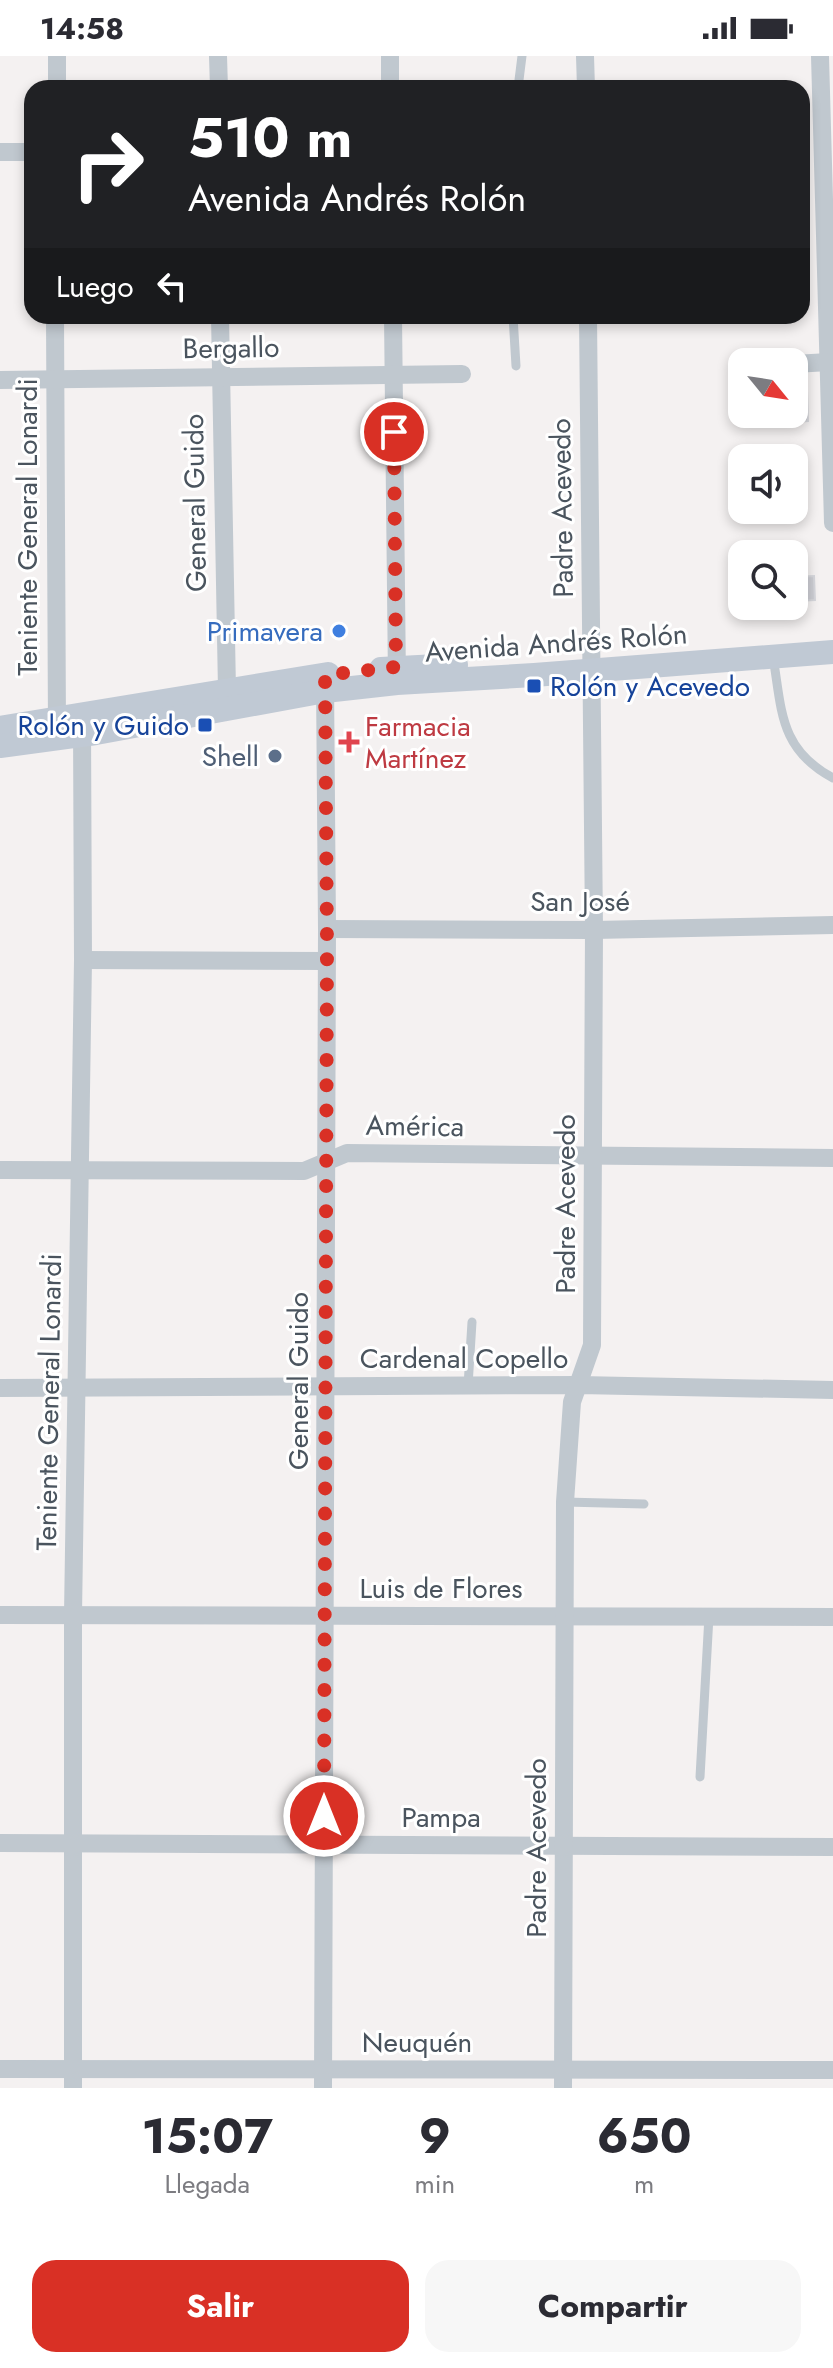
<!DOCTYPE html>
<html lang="es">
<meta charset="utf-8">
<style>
body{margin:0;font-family:Jost,sans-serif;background:#f7f7f7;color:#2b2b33;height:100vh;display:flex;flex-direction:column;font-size:30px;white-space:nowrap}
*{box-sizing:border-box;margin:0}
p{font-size:26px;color:#7c7c81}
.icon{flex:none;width:44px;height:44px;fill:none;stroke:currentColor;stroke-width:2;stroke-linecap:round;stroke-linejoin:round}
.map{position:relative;height:2032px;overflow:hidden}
.drawer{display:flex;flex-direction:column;background:#fff;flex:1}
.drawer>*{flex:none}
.top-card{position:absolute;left:24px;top:24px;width:786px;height:244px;border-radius:24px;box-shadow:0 4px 12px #0003;background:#202124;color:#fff;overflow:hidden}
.needle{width:52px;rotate:120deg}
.buttons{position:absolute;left:728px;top:292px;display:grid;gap:16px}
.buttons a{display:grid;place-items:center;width:80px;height:80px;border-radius:16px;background:#fff;box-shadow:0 4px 12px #0003;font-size:40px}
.pin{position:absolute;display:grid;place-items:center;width:68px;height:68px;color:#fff;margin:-34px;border:4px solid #fff;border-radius:50%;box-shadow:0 2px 8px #0007}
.me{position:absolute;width:88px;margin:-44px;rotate:0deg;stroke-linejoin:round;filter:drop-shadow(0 0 6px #0008)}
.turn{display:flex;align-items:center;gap:28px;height:168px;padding:0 32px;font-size:36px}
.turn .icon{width:104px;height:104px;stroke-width:2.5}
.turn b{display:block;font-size:56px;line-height:68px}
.then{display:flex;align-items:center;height:76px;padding:0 32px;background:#0003;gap:16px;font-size:30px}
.eta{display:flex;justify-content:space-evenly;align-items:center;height:136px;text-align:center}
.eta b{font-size:48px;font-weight:700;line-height:56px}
.action{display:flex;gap:16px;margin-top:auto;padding:16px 32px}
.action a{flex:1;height:92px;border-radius:24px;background:#d93025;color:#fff;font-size:32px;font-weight:700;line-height:92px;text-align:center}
.action a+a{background:#f7f7f7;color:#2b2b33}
.status{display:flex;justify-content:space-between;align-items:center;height:56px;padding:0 40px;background:#fff;direction:ltr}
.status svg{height:22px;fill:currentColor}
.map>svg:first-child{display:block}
</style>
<div class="status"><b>14:58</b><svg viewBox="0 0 49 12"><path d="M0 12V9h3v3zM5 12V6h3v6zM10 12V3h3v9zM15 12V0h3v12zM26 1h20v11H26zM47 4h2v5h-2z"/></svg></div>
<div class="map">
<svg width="833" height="2032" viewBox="0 0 833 2032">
<rect width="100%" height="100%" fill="#f4f1f1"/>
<!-- building -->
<g fill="#cccdd3" stroke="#d6d7dc" stroke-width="2">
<path d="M 794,335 L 807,335 L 808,365 L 794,366 Z"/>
<path d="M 814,520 L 815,544 L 794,545 L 794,521 Z"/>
</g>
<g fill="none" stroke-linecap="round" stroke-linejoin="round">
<!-- service -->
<g stroke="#c0c8cf" stroke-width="9">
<path d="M 518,32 L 522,0"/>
<path d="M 513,260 L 516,310"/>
<path d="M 773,601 C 782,654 779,693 833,722"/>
<path d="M 468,1330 L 472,1266"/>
<path d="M 565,1446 L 644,1448"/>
<path d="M 700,1721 L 709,1560"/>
</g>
<!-- minor -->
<g stroke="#c0c8cf" stroke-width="18">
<path d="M 57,0 L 57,32"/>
<path d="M 218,0 L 219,32"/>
<path d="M 390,0 L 390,32"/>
<path d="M 585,0 L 586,32"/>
<path d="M 820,0 L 833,467"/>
<path d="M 0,96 L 32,96"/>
<path d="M 55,260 L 57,673"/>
<path d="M 220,260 L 227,634"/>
<path d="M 393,260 L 397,625"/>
<path d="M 794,308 L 829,306"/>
<path d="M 0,324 L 462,318"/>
<path d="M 327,873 L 594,874 L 833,869"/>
<path d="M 83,904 L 327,905"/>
<path d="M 0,1114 L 304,1115 L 347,1097 L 833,1102"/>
<path d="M 0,1332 L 579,1329 L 833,1334"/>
<path d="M 0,1559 L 833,1561"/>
<path d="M 0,1787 L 833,1791"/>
<path d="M 0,2013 L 833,2014"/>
<path d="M 73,2032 L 73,1559 L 83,904 L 82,667"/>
<path d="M 323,2032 L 327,873 L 325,623"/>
<path d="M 563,2032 L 565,1446 L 572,1346 L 592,1289 L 594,874 L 588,260"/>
</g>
<!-- secondary -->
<g stroke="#c0c9d4" stroke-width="24">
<path d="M 381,613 L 456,609"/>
<path d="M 0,672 L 328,618"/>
<path d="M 0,690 L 96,677 L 325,635 L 397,627 L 534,619 L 833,596"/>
</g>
</g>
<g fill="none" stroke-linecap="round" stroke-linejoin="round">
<!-- route -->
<path stroke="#d93025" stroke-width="14" stroke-dasharray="0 25.2" d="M 324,1760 L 327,889 L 325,619 L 396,611 L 394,376"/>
</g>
<!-- markers -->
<circle fill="#3f7fe0" stroke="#fff" stroke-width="3" cx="339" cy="575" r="8"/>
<g fill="#1a4fb4" stroke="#fff" stroke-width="3">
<rect x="526" y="622" width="16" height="16" rx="4"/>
<rect x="197" y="661" width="16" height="16" rx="4"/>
</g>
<path fill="#e0444e" stroke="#fff" stroke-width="3" d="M345 674h8v8h8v8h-8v8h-8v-8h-8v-8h8z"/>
<circle fill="#5c6f8a" stroke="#fff" stroke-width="3" cx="275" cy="700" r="8"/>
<g text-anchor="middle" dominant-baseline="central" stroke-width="6" stroke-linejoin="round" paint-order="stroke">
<!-- street labels -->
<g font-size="28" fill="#4a545e" stroke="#fff">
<text transform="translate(231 292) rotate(-1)">Bergallo</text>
<text transform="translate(195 447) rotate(-91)">General Guido</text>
<text transform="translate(562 452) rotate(-91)">Padre Acevedo</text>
<text transform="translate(27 471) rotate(-90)">Teniente General Lonardi</text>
<text transform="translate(556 587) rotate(-4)">Avenida Andrés Rolón</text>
<text x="580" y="845">San José</text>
<text transform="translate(415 1070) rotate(1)">América</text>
<text transform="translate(565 1148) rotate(-90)">Padre Acevedo</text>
<text x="464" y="1302">Cardenal Copello</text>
<text transform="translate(298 1325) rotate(-90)">General Guido</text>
<text transform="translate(49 1346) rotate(-89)">Teniente General Lonardi</text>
<text x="441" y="1532">Luis de Flores</text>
<text x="441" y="1761">Pampa</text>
<text transform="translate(536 1792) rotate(-90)">Padre Acevedo</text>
<text x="417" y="1986">Neuquén</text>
</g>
<!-- shop labels -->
<g font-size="28" fill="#366cbe" stroke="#fff" text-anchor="end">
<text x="323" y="575">Primavera</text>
</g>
<!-- transit labels -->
<g font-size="28" fill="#164399" stroke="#fff" text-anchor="start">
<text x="550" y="630">Rolón y Acevedo</text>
<text x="189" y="669" text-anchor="end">Rolón y Guido</text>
</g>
<!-- health labels -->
<g font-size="28" fill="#be3a42" stroke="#fff" text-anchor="start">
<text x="365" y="670">Farmacia<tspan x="365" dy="32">Martínez</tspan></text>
</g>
<!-- service labels -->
<g font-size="28" fill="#4e5e75" stroke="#fff" text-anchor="end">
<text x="259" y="700">Shell</text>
</g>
</g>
</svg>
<div class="buttons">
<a><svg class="needle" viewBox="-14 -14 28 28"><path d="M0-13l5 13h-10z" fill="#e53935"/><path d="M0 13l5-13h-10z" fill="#7c7c81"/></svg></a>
<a><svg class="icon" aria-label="sound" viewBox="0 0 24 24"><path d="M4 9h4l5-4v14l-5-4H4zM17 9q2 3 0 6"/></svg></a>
<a><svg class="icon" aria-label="search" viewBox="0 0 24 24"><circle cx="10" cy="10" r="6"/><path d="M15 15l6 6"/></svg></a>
</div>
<div class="pin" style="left:394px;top:376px;background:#d93025"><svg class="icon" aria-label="arrive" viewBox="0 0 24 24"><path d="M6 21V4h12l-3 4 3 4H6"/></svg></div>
<svg class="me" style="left:324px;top:1760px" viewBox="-20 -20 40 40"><circle r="17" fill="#d93025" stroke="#fff" stroke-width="3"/><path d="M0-11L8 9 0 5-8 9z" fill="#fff"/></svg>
<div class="top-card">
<div class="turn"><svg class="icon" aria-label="right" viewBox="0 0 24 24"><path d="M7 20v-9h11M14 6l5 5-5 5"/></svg><div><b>510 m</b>Avenida Andrés Rolón</div></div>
<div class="then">Luego<svg class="icon" aria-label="left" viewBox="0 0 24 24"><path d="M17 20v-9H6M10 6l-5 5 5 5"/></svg></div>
</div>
</div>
<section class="drawer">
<div class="eta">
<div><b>15:07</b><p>Llegada</p></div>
<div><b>9</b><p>min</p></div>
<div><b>650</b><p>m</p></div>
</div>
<div class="action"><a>Salir</a><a>Compartir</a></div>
</section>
